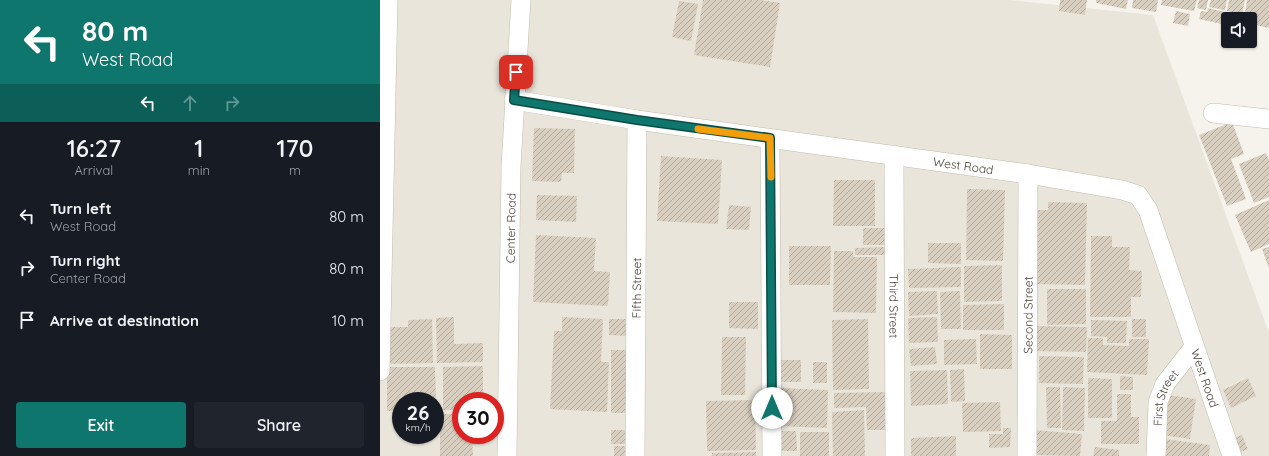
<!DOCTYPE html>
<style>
body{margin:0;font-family:Quicksand,sans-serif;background:#20242c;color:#f1f3f6;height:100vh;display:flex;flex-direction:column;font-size:15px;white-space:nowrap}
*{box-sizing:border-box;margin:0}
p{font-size:13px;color:#9ea1a6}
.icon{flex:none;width:22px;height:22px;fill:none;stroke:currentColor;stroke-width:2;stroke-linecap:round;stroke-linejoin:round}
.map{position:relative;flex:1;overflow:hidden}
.drawer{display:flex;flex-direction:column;background:#171b24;width:380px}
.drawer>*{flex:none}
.top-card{background:#0f766e;color:#fff;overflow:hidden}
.controls{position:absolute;left:841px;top:12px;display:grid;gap:8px}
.controls a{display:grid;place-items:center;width:36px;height:36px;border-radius:4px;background:#171b24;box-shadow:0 1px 3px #0004;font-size:20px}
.speed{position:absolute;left:12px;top:392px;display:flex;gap:8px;font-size:20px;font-weight:700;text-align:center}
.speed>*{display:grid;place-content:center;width:52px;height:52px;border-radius:50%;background:#171b24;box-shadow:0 1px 3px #0004;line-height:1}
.speed small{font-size:10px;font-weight:400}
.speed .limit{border:6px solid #d22;background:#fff;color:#111}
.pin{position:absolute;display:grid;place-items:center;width:34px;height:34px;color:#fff;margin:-17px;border-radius:8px;box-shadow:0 2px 6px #0006}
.me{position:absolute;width:44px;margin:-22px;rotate:0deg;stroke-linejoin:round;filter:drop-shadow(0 0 3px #0008)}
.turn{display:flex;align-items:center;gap:14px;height:84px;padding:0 16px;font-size:18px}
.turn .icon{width:52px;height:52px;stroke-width:2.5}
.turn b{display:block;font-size:28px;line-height:34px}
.lanes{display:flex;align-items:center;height:38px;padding:0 16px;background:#0003;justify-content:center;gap:20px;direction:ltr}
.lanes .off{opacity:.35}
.eta{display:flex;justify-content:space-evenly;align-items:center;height:68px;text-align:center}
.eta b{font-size:24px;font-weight:600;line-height:28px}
.button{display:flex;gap:8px;margin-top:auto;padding:8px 16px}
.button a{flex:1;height:46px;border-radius:4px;background:#0f766e;color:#fff;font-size:16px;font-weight:600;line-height:46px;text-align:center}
.button a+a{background:#20242c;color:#f1f3f6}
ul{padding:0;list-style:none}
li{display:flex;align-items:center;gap:12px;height:52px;padding:0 16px}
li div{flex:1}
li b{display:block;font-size:15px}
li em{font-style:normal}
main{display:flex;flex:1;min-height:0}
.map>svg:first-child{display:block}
</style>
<main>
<section class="drawer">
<div class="top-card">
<div class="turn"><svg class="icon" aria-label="left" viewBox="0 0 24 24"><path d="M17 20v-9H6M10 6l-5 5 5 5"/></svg><div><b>80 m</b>West Road</div></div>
<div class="lanes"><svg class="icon" aria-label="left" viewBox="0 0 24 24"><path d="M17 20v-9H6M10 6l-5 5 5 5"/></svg><svg class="icon off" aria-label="ahead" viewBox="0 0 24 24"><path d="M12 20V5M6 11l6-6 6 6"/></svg><svg class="icon off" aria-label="right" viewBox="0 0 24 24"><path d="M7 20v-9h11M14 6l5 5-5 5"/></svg></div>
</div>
<div class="eta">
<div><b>16:27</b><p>Arrival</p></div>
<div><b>1</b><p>min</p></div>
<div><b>170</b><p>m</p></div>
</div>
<ul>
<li><svg class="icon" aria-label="left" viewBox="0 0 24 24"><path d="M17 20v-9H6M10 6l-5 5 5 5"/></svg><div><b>Turn left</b><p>West Road</p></div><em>80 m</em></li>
<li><svg class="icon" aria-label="right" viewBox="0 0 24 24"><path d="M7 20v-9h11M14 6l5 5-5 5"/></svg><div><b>Turn right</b><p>Center Road</p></div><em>80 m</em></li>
<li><svg class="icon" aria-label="arrive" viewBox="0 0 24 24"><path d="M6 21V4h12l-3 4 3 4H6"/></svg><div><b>Arrive at destination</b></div><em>10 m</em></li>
</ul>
<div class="button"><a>Exit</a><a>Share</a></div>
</section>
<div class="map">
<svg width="889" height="456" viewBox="0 0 889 456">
<defs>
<pattern id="building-hatch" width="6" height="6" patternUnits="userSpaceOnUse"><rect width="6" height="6" fill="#d8cfc1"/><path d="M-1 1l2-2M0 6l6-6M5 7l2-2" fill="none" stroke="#b1aa9e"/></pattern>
</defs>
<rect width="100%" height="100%" fill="#f6f3ec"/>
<!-- residential -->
<path fill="#eae5da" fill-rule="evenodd" d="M 0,0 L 628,0 L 773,15 L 889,333 L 889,456 L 0,456 ZM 21,401 L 55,401 L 55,435 L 21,435 ZM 81,401 L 115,401 L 115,435 L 81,435 Z"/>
<!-- building -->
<g fill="url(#building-hatch)">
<path d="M 323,0 L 381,0 L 400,3 L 390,67 L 314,55 Z"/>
<path d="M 680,0 L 707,0 L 705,15 L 679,11 Z"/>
<path d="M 716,0 L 748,0 L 746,9 L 716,3 Z"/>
<path d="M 753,0 L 778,0 L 776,12 L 752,8 Z"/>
<path d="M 782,0 L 817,0 L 814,11 L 781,5 Z"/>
<path d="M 819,0 L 828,0 L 826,10 L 817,8 Z"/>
<path d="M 831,0 L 847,0 L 845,10 L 829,7 Z"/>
<path d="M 849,0 L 865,0 L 862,14 L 847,11 Z"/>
<path d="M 867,0 L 889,0 L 889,28 L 870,24 L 870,19 L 864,19 Z"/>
<path d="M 299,1 L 318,4 L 311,41 L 292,37 Z"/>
<path d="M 828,8 L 845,12 L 842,24 L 819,19 L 821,11 L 827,12 Z"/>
<path d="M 796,11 L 810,14 L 808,26 L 793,23 Z"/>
<path d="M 852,122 L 864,154 L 851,159 L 866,199 L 847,206 L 819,135 Z"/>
<path d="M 154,128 L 195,129 L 194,173 L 182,173 L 181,182 L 152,181 Z"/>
<path d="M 886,153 L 889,160 L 889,197 L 874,203 L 859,164 Z"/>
<path d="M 281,156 L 342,160 L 338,224 L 277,221 Z"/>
<path d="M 454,180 L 495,180 L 495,226 L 453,226 Z"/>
<path d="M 587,189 L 625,190 L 623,261 L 586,260 Z"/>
<path d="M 157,195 L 197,196 L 196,222 L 156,220 Z"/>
<path d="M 889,200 L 889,244 L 871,252 L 855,215 Z"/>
<path d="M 668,202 L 707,203 L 705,285 L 656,284 L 657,210 L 668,210 Z"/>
<path d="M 349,205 L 371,207 L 369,230 L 346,229 Z"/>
<rect x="483" y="228" width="22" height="17"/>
<path d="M 156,235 L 216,238 L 214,271 L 230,272 L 228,306 L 153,302 Z"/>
<path d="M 711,236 L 732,236 L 732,247 L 750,247 L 749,270 L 762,271 L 761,297 L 751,297 L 751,317 L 710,317 Z"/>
<path d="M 548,243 L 581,243 L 581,264 L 548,263 Z"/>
<path d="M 409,246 L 451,246 L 450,285 L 409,285 Z"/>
<path d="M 506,247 L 506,255 L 475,255 L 475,248 Z"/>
<path d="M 889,247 L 889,268 L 882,249 Z"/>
<path d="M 454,251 L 473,251 L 473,257 L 497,257 L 496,313 L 453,312 Z"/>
<path d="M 622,265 L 622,301 L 584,302 L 584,266 Z"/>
<path d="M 581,267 L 581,287 L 529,288 L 528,269 Z"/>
<path d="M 667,289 L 706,289 L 706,324 L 667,325 Z"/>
<path d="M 557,291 L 558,314 L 529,316 L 528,292 Z"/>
<path d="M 580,291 L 581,329 L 561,329 L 560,292 Z"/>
<path d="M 349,302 L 378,302 L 378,329 L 349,328 Z"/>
<path d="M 624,304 L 624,330 L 583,330 L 583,305 Z"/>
<path d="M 74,317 L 74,344 L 103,343 L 103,362 L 57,363 L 56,318 Z"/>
<path d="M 182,317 L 223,319 L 221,362 L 229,362 L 227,412 L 170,409 L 174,331 L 182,331 Z"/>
<path d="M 557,317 L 558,342 L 529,343 L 528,318 Z"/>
<path d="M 52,319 L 53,363 L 9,364 L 8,327 L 28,327 L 28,320 Z"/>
<path d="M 229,319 L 247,319 L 247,336 L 229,335 Z"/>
<path d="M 488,319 L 489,389 L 453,390 L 452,320 Z"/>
<rect x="752" y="319" width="14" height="18"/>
<path d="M 711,320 L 747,321 L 746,343 L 727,343 L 727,337 L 711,336 Z"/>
<path d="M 656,326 L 707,327 L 706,352 L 655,351 Z"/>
<path d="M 600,334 L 632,335 L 632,369 L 600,369 Z"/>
<path d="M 342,337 L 366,337 L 365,395 L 341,395 Z"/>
<path d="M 708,338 L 723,338 L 723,345 L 749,346 L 749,339 L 769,339 L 767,375 L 707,372 Z"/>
<path d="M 596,339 L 597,364 L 564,365 L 564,340 Z"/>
<path d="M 555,347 L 557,364 L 531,366 L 529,349 Z"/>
<rect x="231" y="350" width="16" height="63"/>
<path d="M 659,356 L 704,357 L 703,384 L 659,383 Z"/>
<path d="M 399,360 L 421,360 L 421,382 L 400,382 Z"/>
<rect x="433" y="362" width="14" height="21"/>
<path d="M 103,366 L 103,401 L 81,401 L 81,410 L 63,410 L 63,367 Z"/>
<path d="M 7,367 L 55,367 L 56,401 L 21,401 L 21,411 L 7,411 Z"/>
<path d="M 584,369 L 585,401 L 571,402 L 570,370 Z"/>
<path d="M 567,370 L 568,404 L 531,406 L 530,371 Z"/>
<path d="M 740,376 L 753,377 L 753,390 L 740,390 Z"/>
<path d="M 708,378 L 732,379 L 732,418 L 708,418 Z"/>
<path d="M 868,378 L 876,396 L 851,408 L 843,390 Z"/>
<path d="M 666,387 L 680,387 L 681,428 L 667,428 Z"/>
<path d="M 683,387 L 705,388 L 704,431 L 682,430 Z"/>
<path d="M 400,388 L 448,390 L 447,428 L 398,426 Z"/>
<path d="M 506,392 L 507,430 L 487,430 L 486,407 L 454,408 L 454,393 Z"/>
<path d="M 737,394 L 751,394 L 751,417 L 759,417 L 759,444 L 721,444 L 721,421 L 737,421 Z"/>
<path d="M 788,395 L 816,399 L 810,439 L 782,435 Z"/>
<path d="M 375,400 L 376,450 L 327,451 L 326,401 Z"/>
<path d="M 620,402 L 621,431 L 583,432 L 582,403 Z"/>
<path d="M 484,410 L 485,456 L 453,456 L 452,412 Z"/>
<path d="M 60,414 L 81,414 L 81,435 L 92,435 L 93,456 L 60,456 Z"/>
<path d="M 623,428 L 631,428 L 630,447 L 609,448 L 609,434 L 623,434 Z"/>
<rect x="231" y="430" width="15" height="14"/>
<path d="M 655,430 L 702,434 L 700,456 L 652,455 Z"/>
<path d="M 396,431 L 416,431 L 417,451 L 396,451 Z"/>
<rect x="420" y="432" width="29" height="24"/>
<path d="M 862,435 L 868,449 L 855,454 L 849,440 Z"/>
<path d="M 576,436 L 576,456 L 531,456 L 531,438 Z"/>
<path d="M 785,439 L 830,445 L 829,456 L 783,456 Z"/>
<rect x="234" y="446" width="13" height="10"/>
<path d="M 715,447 L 739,450 L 739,456 L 713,456 Z"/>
<path d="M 376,452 L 376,456 L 332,456 L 332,453 Z"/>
</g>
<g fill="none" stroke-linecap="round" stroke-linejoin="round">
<defs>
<g id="minor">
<path id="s1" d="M 134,100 L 257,120 L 648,174 L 742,190 L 758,195 L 768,210 L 852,456"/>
<path d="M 833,113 L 889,119"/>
<path d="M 390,139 L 392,456"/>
<path id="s2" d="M 514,155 L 515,456"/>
<path d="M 0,371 L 8,0"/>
<path id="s3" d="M 127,456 L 131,166 L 141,0"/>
<path id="s4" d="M 255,456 L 257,120"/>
<path id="s5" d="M 647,456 L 648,174"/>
<path id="s6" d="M 776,456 L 778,402 L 785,384 L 814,347"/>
</g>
</defs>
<!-- minor casing -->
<use href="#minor" stroke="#c2bbae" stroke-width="20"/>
<!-- minor -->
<use href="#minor" stroke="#fff" stroke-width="19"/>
</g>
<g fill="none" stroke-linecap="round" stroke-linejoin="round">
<defs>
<path id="route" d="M 136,72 L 134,100 L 257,120 L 390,138 L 392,408"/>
</defs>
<!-- route casing -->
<use href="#route" stroke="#0a4d48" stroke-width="10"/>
<!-- route -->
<use href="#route" stroke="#0f766e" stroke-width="7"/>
<!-- slow -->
<path stroke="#f59e0b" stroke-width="7" d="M 318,129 L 390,138 L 391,177"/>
</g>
<g text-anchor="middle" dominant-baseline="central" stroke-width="3" stroke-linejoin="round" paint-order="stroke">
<!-- street labels -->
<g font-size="12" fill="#4b4439" stroke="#fff">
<text stroke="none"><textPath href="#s1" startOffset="454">West Road</textPath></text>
<text stroke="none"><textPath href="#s3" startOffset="228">Center Road</textPath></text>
<text stroke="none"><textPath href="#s4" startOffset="168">Fifth Street</textPath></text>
<text stroke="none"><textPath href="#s2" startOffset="151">Third Street</textPath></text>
<text stroke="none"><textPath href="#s5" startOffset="141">Second Street</textPath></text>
<text stroke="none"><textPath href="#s1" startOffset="827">West Road</textPath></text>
<text stroke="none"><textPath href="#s6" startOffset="60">First Street</textPath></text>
</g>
</g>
</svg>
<div class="controls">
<a><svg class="icon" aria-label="sound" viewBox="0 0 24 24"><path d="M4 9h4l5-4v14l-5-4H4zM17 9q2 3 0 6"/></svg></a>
</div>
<div class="speed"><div>26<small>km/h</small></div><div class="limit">30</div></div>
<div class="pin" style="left:136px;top:72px;background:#d93025"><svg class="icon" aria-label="arrive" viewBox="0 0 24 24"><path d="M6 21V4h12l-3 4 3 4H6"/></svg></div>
<svg class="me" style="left:392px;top:408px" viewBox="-20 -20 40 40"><circle r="19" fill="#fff"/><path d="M0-13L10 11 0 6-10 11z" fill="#0f766e"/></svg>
</div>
</main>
